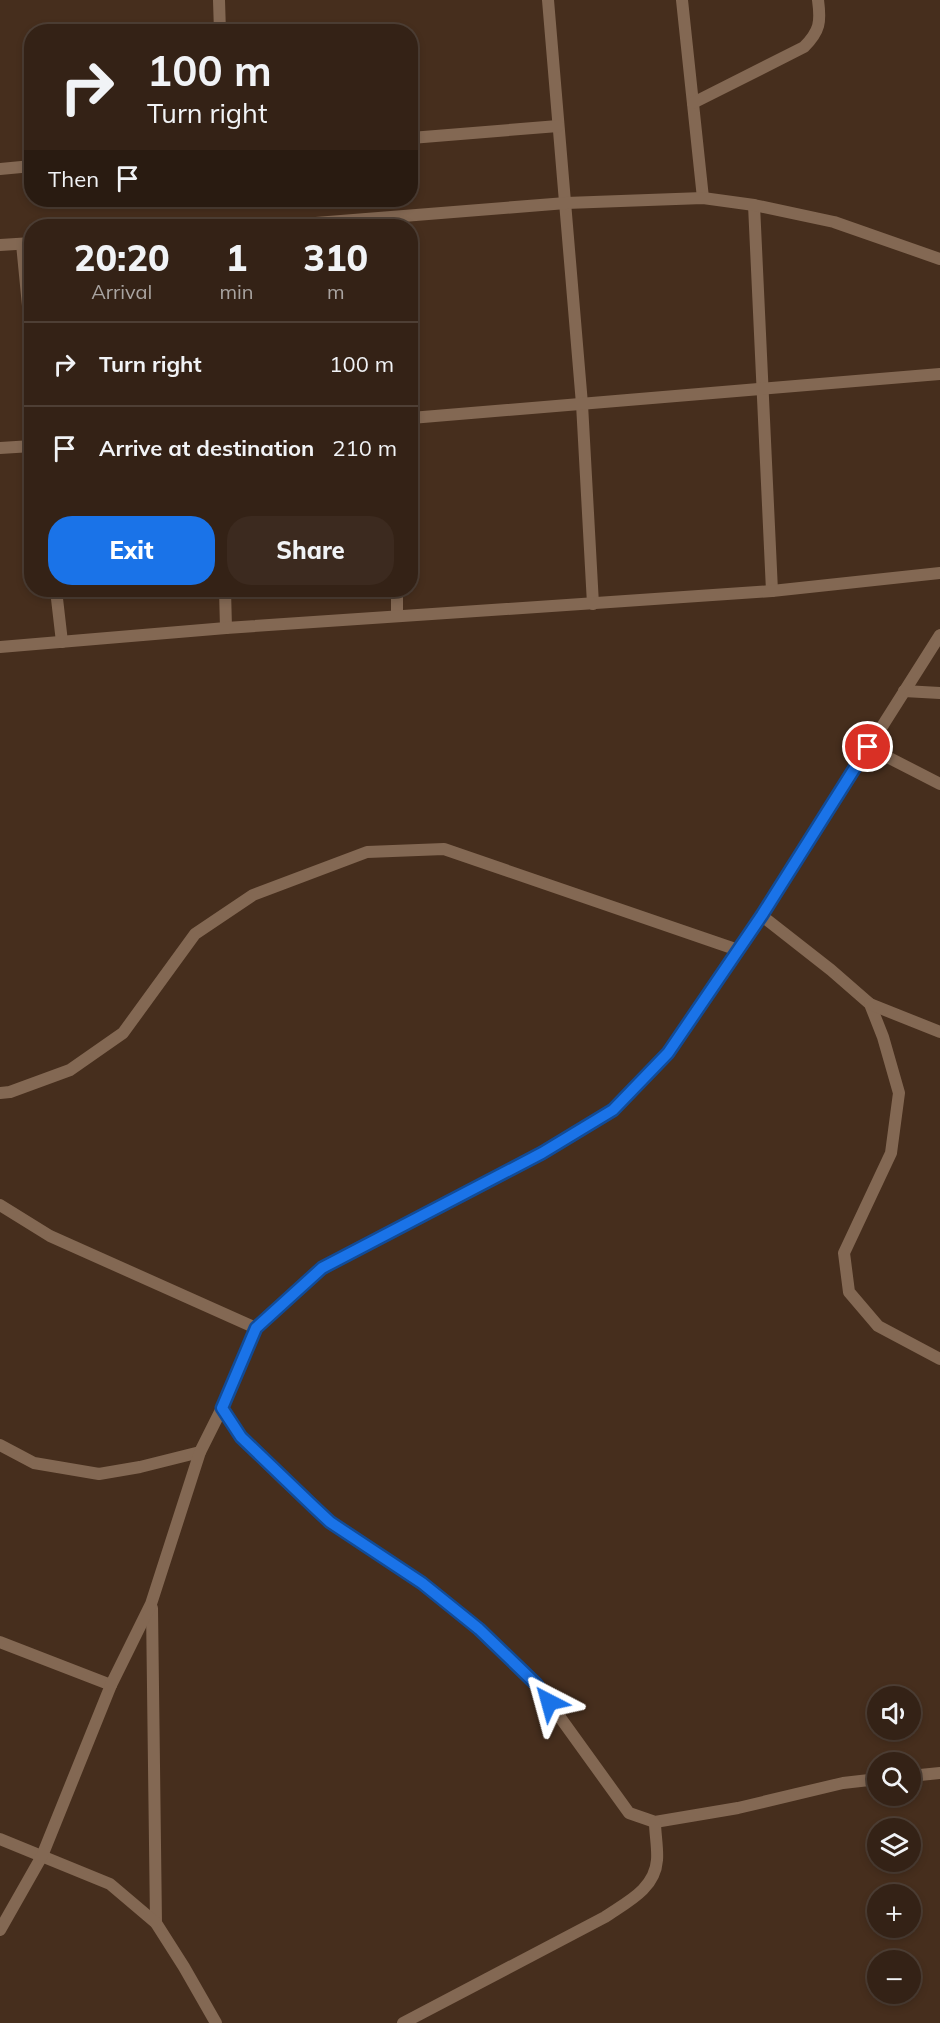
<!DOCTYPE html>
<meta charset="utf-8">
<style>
body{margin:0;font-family:Mulish,sans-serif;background:#3c2a1f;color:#f1f3f6;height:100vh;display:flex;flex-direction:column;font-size:22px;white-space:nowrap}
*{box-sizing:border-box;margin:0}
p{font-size:20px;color:#a9a4a1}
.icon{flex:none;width:33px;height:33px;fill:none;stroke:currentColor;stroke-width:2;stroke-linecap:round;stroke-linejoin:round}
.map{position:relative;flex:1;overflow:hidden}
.side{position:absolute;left:24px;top:219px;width:394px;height:378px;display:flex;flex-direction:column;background:#342216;border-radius:24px;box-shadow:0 3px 9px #0003,0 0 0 2px #4e3f35}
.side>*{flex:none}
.top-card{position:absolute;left:24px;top:24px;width:394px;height:183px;border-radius:24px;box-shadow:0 3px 9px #0003,0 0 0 2px #4e3f35;background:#342216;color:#f1f3f6;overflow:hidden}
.fabs{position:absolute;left:867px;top:1686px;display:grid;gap:12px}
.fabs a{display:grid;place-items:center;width:54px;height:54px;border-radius:50%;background:#342216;box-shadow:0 3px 9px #0003,0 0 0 2px #4e3f35;font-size:30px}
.pin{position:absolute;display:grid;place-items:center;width:51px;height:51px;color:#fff;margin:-26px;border:3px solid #fff;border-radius:50%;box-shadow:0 2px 6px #0007}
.me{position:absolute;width:66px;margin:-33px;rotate:321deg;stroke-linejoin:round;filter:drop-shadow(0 0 4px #0008)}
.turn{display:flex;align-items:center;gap:21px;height:126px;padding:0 24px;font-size:27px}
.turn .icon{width:78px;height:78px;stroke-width:2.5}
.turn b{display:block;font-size:42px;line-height:51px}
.then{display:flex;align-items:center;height:57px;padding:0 24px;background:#0003;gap:12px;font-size:22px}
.eta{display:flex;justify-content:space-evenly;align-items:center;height:102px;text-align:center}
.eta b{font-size:36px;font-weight:800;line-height:42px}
.cta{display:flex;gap:12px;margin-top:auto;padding:12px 24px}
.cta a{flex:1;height:69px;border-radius:24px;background:#1a73e8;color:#fff;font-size:24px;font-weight:800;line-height:69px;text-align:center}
.cta a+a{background:#3c2a1f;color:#f1f3f6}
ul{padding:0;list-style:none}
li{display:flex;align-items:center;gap:18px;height:84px;padding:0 24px;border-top:2px solid #4e3f35}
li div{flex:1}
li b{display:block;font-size:22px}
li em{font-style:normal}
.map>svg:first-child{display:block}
</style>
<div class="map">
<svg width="940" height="2023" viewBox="0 0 940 2023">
<rect width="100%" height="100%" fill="#462e1d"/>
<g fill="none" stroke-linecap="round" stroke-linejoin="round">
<!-- lane -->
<g stroke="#836853" stroke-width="12">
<path d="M 219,0 L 220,32"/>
<path d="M 548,0 L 582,404 L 593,604"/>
<path d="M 682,0 L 703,198"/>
<path d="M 693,103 L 804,47 C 820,31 821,22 818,0"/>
<path d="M 411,138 L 558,126"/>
<path d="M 0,169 L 32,166"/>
<path d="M 754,205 L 772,591"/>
<path d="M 278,226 L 566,203 L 703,198 L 754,205 L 834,222 L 940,259"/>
<path d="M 22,244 L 32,347"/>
<path d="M 0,245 L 32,243"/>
<path d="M 411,418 L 940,374"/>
<path d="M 0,448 L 32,446"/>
<path d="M 56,590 L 62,642"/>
<path d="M 225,590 L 226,628"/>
<path d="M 397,590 L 397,616"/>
<path d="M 0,647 L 226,628 L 772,591 L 940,573"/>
<path d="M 904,691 L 940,693"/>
<path d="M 868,747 L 940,784"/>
<path d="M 762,916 L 831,970 L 870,1004 L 883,1037 L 899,1093 L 891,1153 L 844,1253 L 849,1292 L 878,1326 L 940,1359"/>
<path d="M 870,1004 L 940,1032"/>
<path d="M 0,1093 L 10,1092 L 70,1070 L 123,1033 L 195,934 L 253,895 L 367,852 L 444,849 L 738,950"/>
<path d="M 0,1205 L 50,1236 L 256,1328"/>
<path d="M 222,1408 L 241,1437 L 283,1479 L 330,1522 L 422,1583 L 479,1629 L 536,1684 L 629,1813 L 655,1822 L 738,1808 L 843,1783 L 878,1779"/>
<path d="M 0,1445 L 34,1463 L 99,1474 L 140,1467 L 200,1452"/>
<path d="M 152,1608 L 156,1923"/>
<path d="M 0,1642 L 111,1685"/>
<path d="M 910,1776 L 940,1773"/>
<path d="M 0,1839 L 110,1884 L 156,1923 L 184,1967 L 216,2023"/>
<path d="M 0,1930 L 42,1856 L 111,1685 L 151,1604 L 200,1452 L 222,1408 L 256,1328 L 322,1268 L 542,1153 L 613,1110 L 668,1053 L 762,916 L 940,635"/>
<path d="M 403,2023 L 605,1917 C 627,1902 655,1889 657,1860 C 658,1848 655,1834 655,1822"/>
</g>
</g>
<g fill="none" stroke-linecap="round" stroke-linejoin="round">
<defs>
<path id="route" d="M 549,1702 L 536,1684 L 479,1629 L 422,1583 L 330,1522 L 314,1507 L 241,1437 L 222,1408 L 256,1328 L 322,1268 L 542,1153 L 613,1110 L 668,1053 L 762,915 L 868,747"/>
</defs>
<!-- route casing -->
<use href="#route" stroke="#114b97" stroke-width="15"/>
<!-- route -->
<use href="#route" stroke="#1a73e8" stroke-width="10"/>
</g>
</svg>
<div class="fabs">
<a><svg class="icon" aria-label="sound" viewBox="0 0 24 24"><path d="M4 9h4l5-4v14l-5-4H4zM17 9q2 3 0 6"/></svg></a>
<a><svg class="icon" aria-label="search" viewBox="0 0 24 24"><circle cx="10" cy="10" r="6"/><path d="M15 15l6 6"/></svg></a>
<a><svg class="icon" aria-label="layers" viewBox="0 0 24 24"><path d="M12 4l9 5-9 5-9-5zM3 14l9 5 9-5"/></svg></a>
<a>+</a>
<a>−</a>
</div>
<div class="pin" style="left:868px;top:747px;background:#d93025"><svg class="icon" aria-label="arrive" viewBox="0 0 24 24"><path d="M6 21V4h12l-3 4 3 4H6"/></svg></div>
<svg class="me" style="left:549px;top:1702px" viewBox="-20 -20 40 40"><path d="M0-17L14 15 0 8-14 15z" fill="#1a73e8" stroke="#fff" stroke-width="4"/></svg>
<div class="top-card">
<div class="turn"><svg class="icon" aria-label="right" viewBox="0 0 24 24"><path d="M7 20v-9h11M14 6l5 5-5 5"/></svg><div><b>100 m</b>Turn right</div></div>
<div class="then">Then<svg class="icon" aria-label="arrive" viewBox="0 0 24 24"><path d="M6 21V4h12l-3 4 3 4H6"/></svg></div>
</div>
<section class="side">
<div class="eta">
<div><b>20:20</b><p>Arrival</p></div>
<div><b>1</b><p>min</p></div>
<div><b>310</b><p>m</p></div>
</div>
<ul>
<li><svg class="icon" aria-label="right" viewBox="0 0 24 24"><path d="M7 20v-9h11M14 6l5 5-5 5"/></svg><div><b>Turn right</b></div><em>100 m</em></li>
<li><svg class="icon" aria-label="arrive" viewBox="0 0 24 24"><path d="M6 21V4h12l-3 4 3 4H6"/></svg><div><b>Arrive at destination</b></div><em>210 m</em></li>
</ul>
<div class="cta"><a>Exit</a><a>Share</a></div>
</section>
</div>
